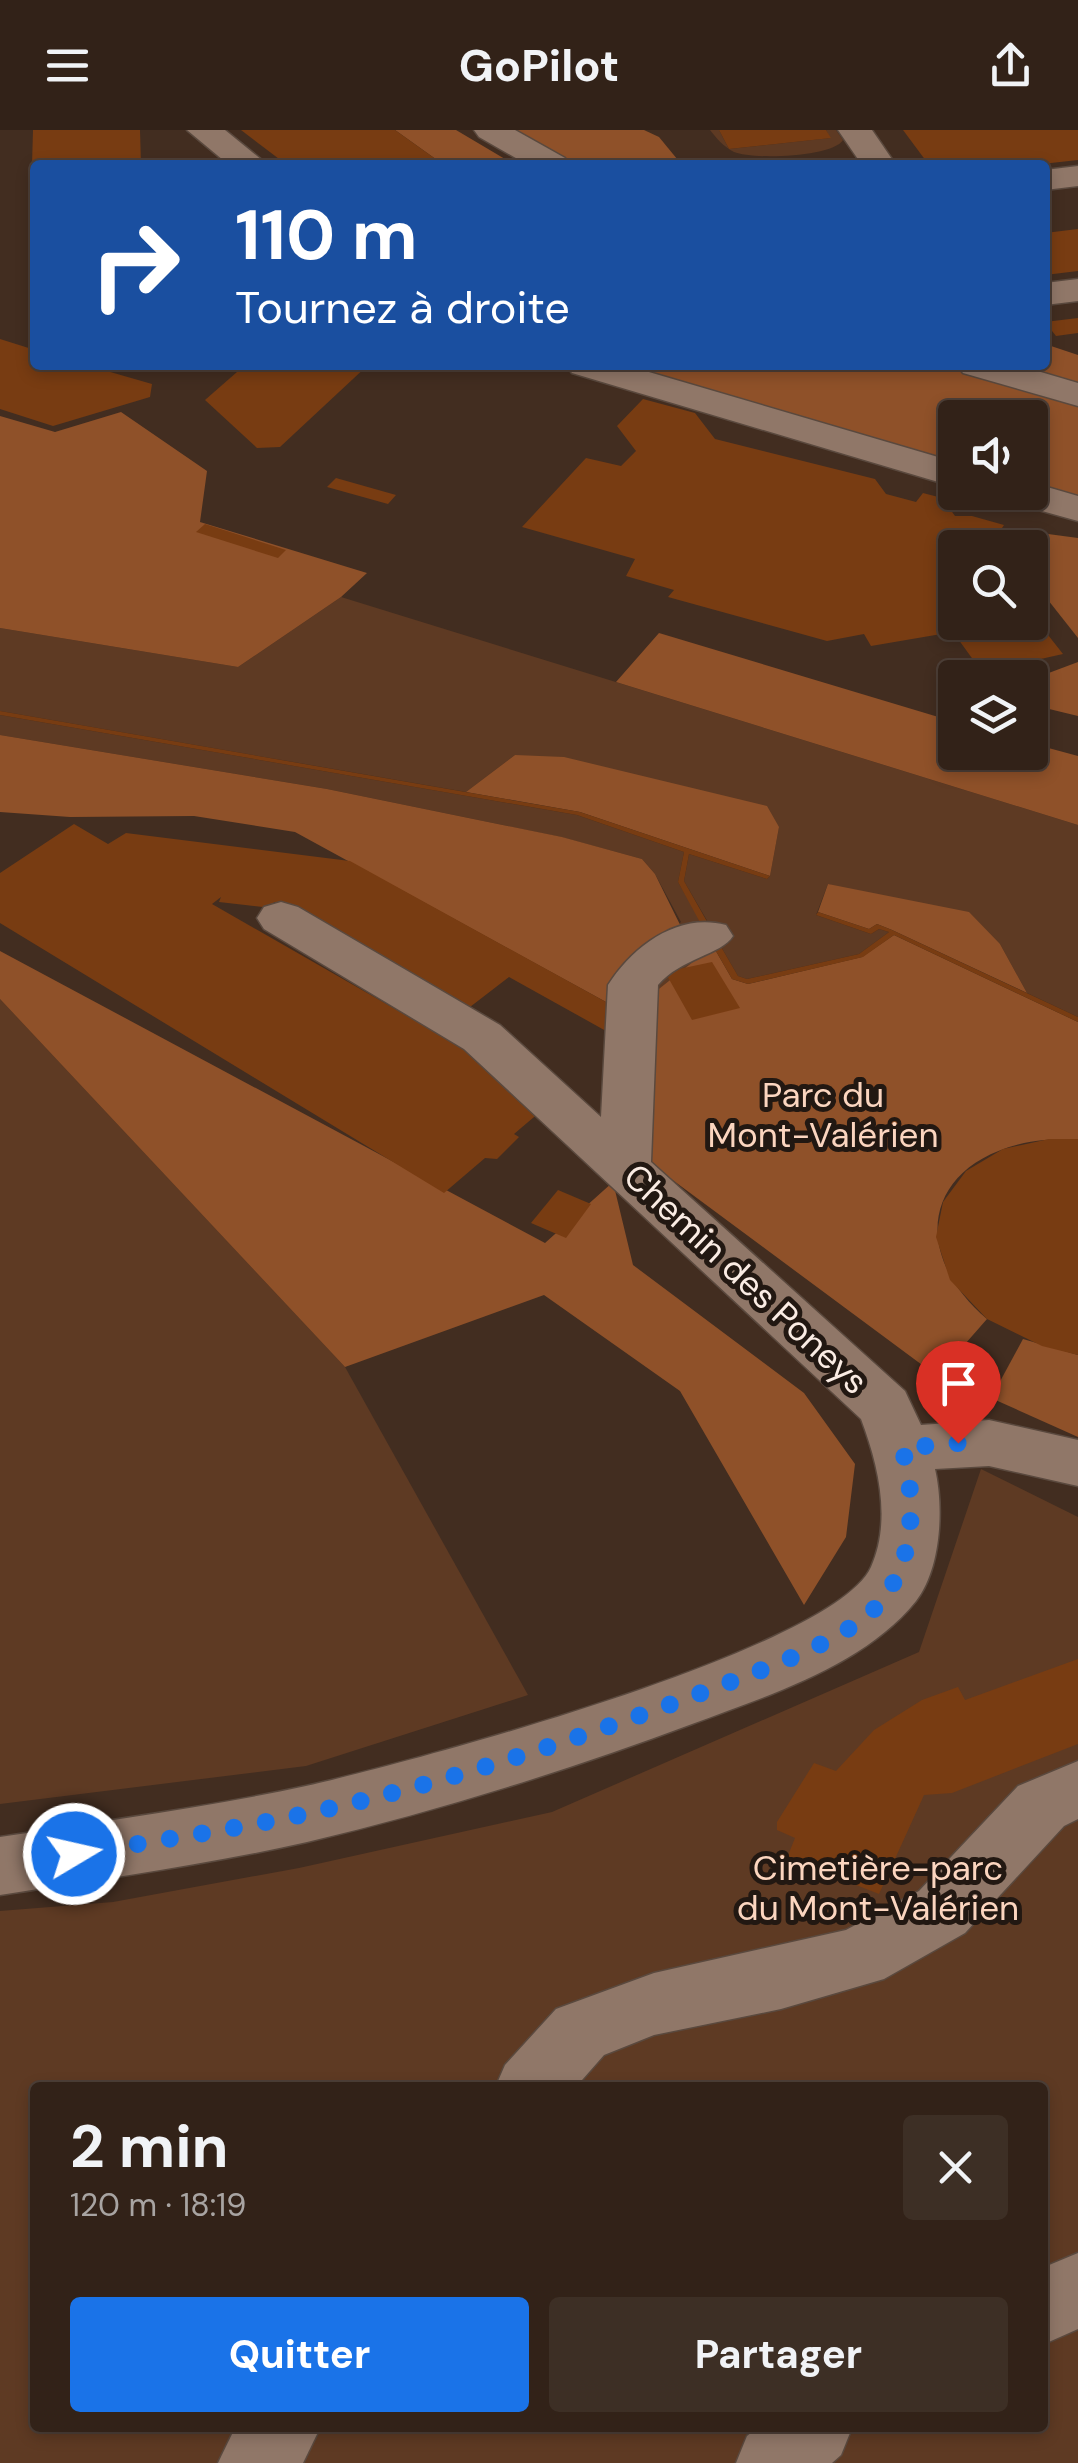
<!DOCTYPE html>
<html lang="fr">
<meta charset="utf-8">
<style>
body{margin:0;font-family:"DM Sans",sans-serif;background:#3d2f25;color:#f1f3f6;height:100vh;display:flex;flex-direction:column;font-size:38px;white-space:nowrap}
*{box-sizing:border-box;margin:0}
p{font-size:32px;color:#a8a4a2}
.icon{flex:none;width:55px;height:55px;fill:none;stroke:currentColor;stroke-width:2;stroke-linecap:round;stroke-linejoin:round}
.map{position:relative;flex:1;overflow:hidden}
.side{position:absolute;left:30px;top:1952px;width:1018px;height:350px;display:flex;flex-direction:column;background:#322218;border-radius:10px;box-shadow:0 5px 15px #0003,0 0 0 2px #4d3f37}
.side>*{flex:none}
.guide{position:absolute;left:30px;top:30px;width:1020px;height:210px;border-radius:10px;box-shadow:0 5px 15px #0003,0 0 0 2px #4d3f37;background:#1a4fa0;color:#fff;overflow:hidden}
.controls{position:absolute;left:938px;top:270px;display:grid;gap:20px}
.controls a{display:grid;place-items:center;width:110px;height:110px;border-radius:10px;background:#322218;box-shadow:0 5px 15px #0003,0 0 0 2px #4d3f37;font-size:50px}
.pin{position:absolute;display:grid;place-items:center;width:85px;height:85px;color:#fff;margin:-102px -42px;border-radius:50% 50% 50% 0;rotate:-45deg;box-shadow:0 0 10px #0007}
.pin .icon{rotate:45deg}
.me{position:absolute;width:110px;margin:-55px;rotate:81deg;stroke-linejoin:round;filter:drop-shadow(0 0 8px #0008)}
.turn{display:flex;align-items:center;gap:35px;height:210px;padding:0 40px;font-size:45px}
.turn .icon{width:130px;height:130px;stroke-width:2.5}
.turn b{display:block;font-size:70px;line-height:85px}
.round{display:grid;place-items:center;flex:none;width:105px;height:105px;border-radius:10px;background:#3d2f25}
.overview{display:flex;align-items:center;justify-content:space-between;height:170px;padding:0 40px}
h1{font-size:60px;font-weight:700;line-height:75px}
.primary-button{display:flex;gap:20px;margin-top:auto;padding:20px 40px}
.primary-button a{flex:1;height:115px;border-radius:10px;background:#1a73e8;color:#fff;font-size:40px;font-weight:700;line-height:115px;text-align:center}
.primary-button a+a{background:#3d2f25;color:#f1f3f6}
header{display:flex;justify-content:space-between;align-items:center;height:130px;padding:0 40px;background:#322218;font-size:45px;font-weight:700}
.map>svg:first-child{display:block}
</style>
<header><svg class="icon" aria-label="menu" viewBox="0 0 24 24"><path d="M4 6h16M4 12h16M4 18h16"/></svg>GoPilot<svg class="icon" aria-label="share" viewBox="0 0 24 24"><path d="M12 15V3M7 8l5-5 5 5M5 13v7h14v-7"/></svg></header>
<div class="map">
<svg width="1078" height="2333" viewBox="0 0 1078 2333">
<rect width="100%" height="100%" fill="#422d20"/>
<!-- green -->
<g fill="#5e3a23" fill-rule="evenodd">
<path d="M 710,0 L 719,0 L 729,19 L 830,8 L 826,0 L 836,0 L 843,10 C 833,27 753,30 734,22 C 724,17 716,8 710,0 Z"/>
<path d="M 341,467 L 1078,695 L 1078,887 L 1027,863 L 1000,814 L 828,754 L 816,785 L 871,804 L 879,799 L 889,802 L 859,824 L 747,849 L 738,846 L 720,815 L 606,901 L 606,872 L 681,792 L 655,744 L 642,729 L 561,707 L 327,659 L 0,605 L 0,585 L 577,685 L 684,722 L 678,752 L 701,791 L 709,794 L 684,751 L 689,724 L 767,749 L 770,746 L 779,697 L 515,625 L 466,662 L 0,581 L 0,498 L 238,537 Z"/>
<path d="M 0,869 L 345,1237 L 528,1565 L 306,1636 L 0,1674 Z"/>
<path d="M 981,1339 L 1078,1387 L 1078,2333 L 0,2333 L 0,1781 L 113,1772 L 299,1738 L 552,1682 L 919,1522 ZM 35,1958 L 1042,1958 L 1042,2298 L 35,2298 Z"/>
</g>
<!-- forest -->
<g fill="#8f5129">
<path d="M 395,0 L 456,0 L 515,35 L 444,35 Z"/>
<path d="M 508,0 L 644,0 L 659,7 L 682,35 L 571,35 Z"/>
<path d="M 1045,214 L 1078,225 L 1078,256 L 1007,235 L 1045,235 Z"/>
<path d="M 609,235 L 948,235 L 1016,259 L 1078,273 L 1078,368 L 1030,355 L 1030,288 L 955,288 L 955,334 Z"/>
<path d="M 121,282 L 207,341 L 200,392 L 367,443 L 341,467 L 238,537 L 0,498 L 0,286 L 55,302 Z"/>
<path d="M 1048,404 L 1078,408 L 1078,508 L 1037,456 Z"/>
<path d="M 659,503 L 955,592 L 955,622 L 1030,622 L 1030,613 L 1078,626 L 1078,695 L 616,552 Z"/>
<path d="M 1078,532 L 1078,586 L 1045,578 L 1030,569 L 1030,550 Z"/>
<path d="M 0,605 L 327,659 L 562,707 L 642,729 L 655,744 L 692,819 L 606,872 L 295,702 L 194,686 L 70,687 L 0,682 Z"/>
<path d="M 515,625 L 564,627 L 767,676 L 779,697 L 770,746 L 580,682 L 466,662 Z"/>
<path d="M 828,754 L 969,782 L 1000,814 L 1027,863 L 892,800 L 877,794 L 869,799 L 818,782 Z"/>
<path d="M 894,805 L 1078,892 L 1078,1009 C 1060,1009 1042,1009 1024,1013 C 922,1036 911,1125 987,1189 L 937,1246 L 624,1014 L 606,901 L 713,816 L 732,849 L 748,854 L 862,827 Z"/>
<path d="M 0,821 L 545,1113 L 613,1052 L 633,1135 L 804,1263 L 855,1334 L 846,1407 L 804,1475 L 680,1261 L 544,1165 L 345,1237 L 0,869 Z"/>
<path d="M 1023,1209 L 1078,1225 L 1078,1307 L 991,1268 Z"/>
</g>
<!-- building -->
<g fill="#783c12">
<path d="M 33,0 L 140,0 L 141,35 L 32,35 Z"/>
<path d="M 241,0 L 395,0 L 444,35 L 287,35 Z"/>
<path d="M 719,0 L 826,0 L 831,8 L 729,19 Z"/>
<path d="M 903,0 L 1078,0 L 1078,30 L 1033,35 L 929,35 Z"/>
<path d="M 32,42 L 35,42 L 35,160 L 28,160 Z"/>
<path d="M 1078,99 L 1078,141 L 1045,145 L 1045,103 Z"/>
<path d="M 1078,188 L 1078,203 L 1056,206 L 1045,192 Z"/>
<path d="M 0,209 L 35,220 L 35,235 L 86,235 L 152,254 L 150,267 L 53,296 L 0,279 Z"/>
<path d="M 245,235 L 368,235 L 280,317 L 257,318 L 205,270 Z"/>
<path d="M 643,269 L 695,283 L 715,309 L 875,349 L 886,364 L 916,372 L 923,363 L 942,368 L 955,386 L 972,386 L 1004,395 L 989,418 L 955,418 L 955,492 L 1030,492 L 1030,482 L 1063,524 L 982,542 L 953,502 L 871,516 L 864,504 L 827,511 L 668,467 L 674,460 L 626,446 L 635,429 L 522,397 L 586,328 L 621,336 L 636,321 L 617,296 Z"/>
<path d="M 336,348 L 396,365 L 388,374 L 327,357 Z"/>
<path d="M 205,394 L 286,420 L 278,428 L 196,402 Z"/>
<path d="M 0,581 L 580,682 L 770,746 L 767,749 L 689,724 L 684,751 L 709,795 L 702,796 L 678,752 L 684,722 L 577,685 L 0,585 Z"/>
<path d="M 74,694 L 108,714 L 126,703 L 350,731 L 606,872 L 606,901 L 509,847 L 470,877 L 290,774 L 274,772 L 272,778 L 219,772 L 221,767 L 212,774 L 554,970 L 514,1004 L 519,1007 L 497,1029 L 485,1028 L 444,1063 L 0,793 L 0,743 Z"/>
<path d="M 818,782 L 869,799 L 877,794 L 892,800 L 1078,887 L 1078,892 L 894,805 L 863,827 L 748,854 L 732,849 L 713,816 L 720,815 L 738,846 L 747,849 L 859,824 L 889,802 L 879,799 L 871,804 L 816,785 Z"/>
<path d="M 712,832 L 740,878 L 692,890 L 665,842 Z"/>
<path d="M 1049,1009 L 1078,1009 L 1078,1225 L 1042,1216 L 987,1189 L 950,1150 L 936,1107 L 943,1072 L 966,1041 L 1003,1019 Z"/>
<path d="M 558,1060 L 591,1074 L 566,1108 L 531,1093 Z"/>
<path d="M 1078,1529 L 1078,1614 L 952,1663 L 924,1665 L 879,1764 L 787,1728 L 795,1708 L 777,1700 L 777,1692 L 814,1633 L 836,1641 L 874,1600 L 922,1570 L 958,1557 L 965,1570 Z"/>
</g>
<g fill="none" stroke-linecap="round" stroke-linejoin="round">
<defs>
<g id="minor">
<path d="M 187,0 L 225,0 L 268,35 L 229,35 Z"/>
<path d="M 474,0 L 515,0 L 565,28 L 570,35 L 528,35 L 479,7 Z"/>
<path d="M 838,0 L 872,0 L 896,35 L 862,35 Z"/>
<path d="M 1078,36 L 1078,56 L 1045,60 L 1045,40 Z"/>
<path d="M 1078,149 L 1078,171 L 1045,175 L 1045,153 Z"/>
<path d="M 566,235 L 625,235 L 955,332 L 955,357 L 572,243 Z"/>
<path d="M 957,235 L 1017,235 L 1078,253 L 1078,276 L 963,243 Z"/>
<path d="M 1030,352 L 1078,366 L 1078,391 L 1006,371 L 1000,362 L 1030,362 Z"/>
<path d="M 281,772 L 298,777 L 500,895 L 601,987 L 608,855 C 633,816 678,782 726,795 L 733,806 C 721,825 681,828 658,855 L 651,1032 L 905,1261 L 921,1295 L 989,1290 L 1078,1310 L 1078,1356 L 989,1336 L 935,1339 C 944,1378 941,1439 916,1471 C 864,1536 767,1566 692,1594 C 566,1641 437,1681 307,1712 C 206,1735 102,1749 0,1765 L 0,1707 C 102,1691 205,1678 306,1656 C 404,1634 834,1520 871,1437 C 892,1390 878,1334 861,1289 L 464,919 L 264,799 L 257,788 L 264,777 Z"/>
<path d="M 1078,1631 L 1078,1689 L 1064,1696 L 965,1803 L 884,1849 L 781,1879 L 654,1905 L 604,1925 L 575,1958 L 495,1958 L 505,1935 L 556,1879 L 654,1843 L 846,1800 L 919,1761 L 1018,1656 Z"/>
<path d="M 1078,2123 L 1078,2199 L 1042,2215 L 1042,2138 Z"/>
<path d="M 235,2298 L 320,2298 L 303,2333 L 218,2333 Z"/>
<path d="M 757,2298 L 852,2298 L 841,2325 L 832,2333 L 736,2333 L 747,2306 Z"/>
</g>
</defs>
<!-- minor casing -->
<use href="#minor" stroke="#5a493e" stroke-width="3"/>
<!-- minor -->
<use href="#minor" fill="#907768" fill-rule="evenodd"/>
</g>
<g fill="none" stroke-linecap="round" stroke-linejoin="round">
<!-- route -->
<path stroke="#1a73e8" stroke-width="18" stroke-dasharray="0 32.4" d="M 74,1724 C 150,1712 229,1700 305,1684 C 443,1654 585,1607 717,1557 C 761,1540 846,1511 878,1475 C 915,1433 917,1370 902,1318 L 958,1313"/>
</g>
<g text-anchor="middle" dominant-baseline="central" stroke-width="10" stroke-linejoin="round" paint-order="stroke">
<!-- park labels -->
<g font-size="35" fill="#fbd5bf" stroke="#221812">
<text x="823" y="965">Parc du<tspan x="823" dy="40">Mont-Valérien</tspan></text>
<text x="878" y="1738">Cimetière-parc<tspan x="878" dy="40">du Mont-Valérien</tspan></text>
</g>
<!-- street labels -->
<g font-size="35" fill="#faece4" stroke="#221812">
<text transform="translate(746 1149) rotate(43)">Chemin des Poneys</text>
</g>
</g>
</svg>
<div class="controls">
<a><svg class="icon" aria-label="sound" viewBox="0 0 24 24"><path d="M4 9h4l5-4v14l-5-4H4zM17 9q2 3 0 6"/></svg></a>
<a><svg class="icon" aria-label="search" viewBox="0 0 24 24"><circle cx="10" cy="10" r="6"/><path d="M15 15l6 6"/></svg></a>
<a><svg class="icon" aria-label="layers" viewBox="0 0 24 24"><path d="M12 4l9 5-9 5-9-5zM3 14l9 5 9-5"/></svg></a>
</div>
<div class="pin" style="left:958px;top:1313px;background:#d93025"><svg class="icon" aria-label="arrive" viewBox="0 0 24 24"><path d="M6 21V4h12l-3 4 3 4H6"/></svg></div>
<svg class="me" style="left:74px;top:1724px" viewBox="-20 -20 40 40"><circle r="17" fill="#1a73e8" stroke="#fff" stroke-width="3"/><path d="M0-11L8 9 0 5-8 9z" fill="#fff"/></svg>
<div class="guide">
<div class="turn"><svg class="icon" aria-label="right" viewBox="0 0 24 24"><path d="M7 20v-9h11M14 6l5 5-5 5"/></svg><div><b>110 m</b>Tournez à droite</div></div>
</div>
<section class="side">
<div class="overview"><div><h1>2 min</h1><p>120 m · 18:19</p></div><a class="round"><svg class="icon" aria-label="close" viewBox="0 0 24 24"><path d="M6 6l12 12M18 6L6 18"/></svg></a></div>
<div class="primary-button"><a>Quitter</a><a>Partager</a></div>
</section>
</div>
